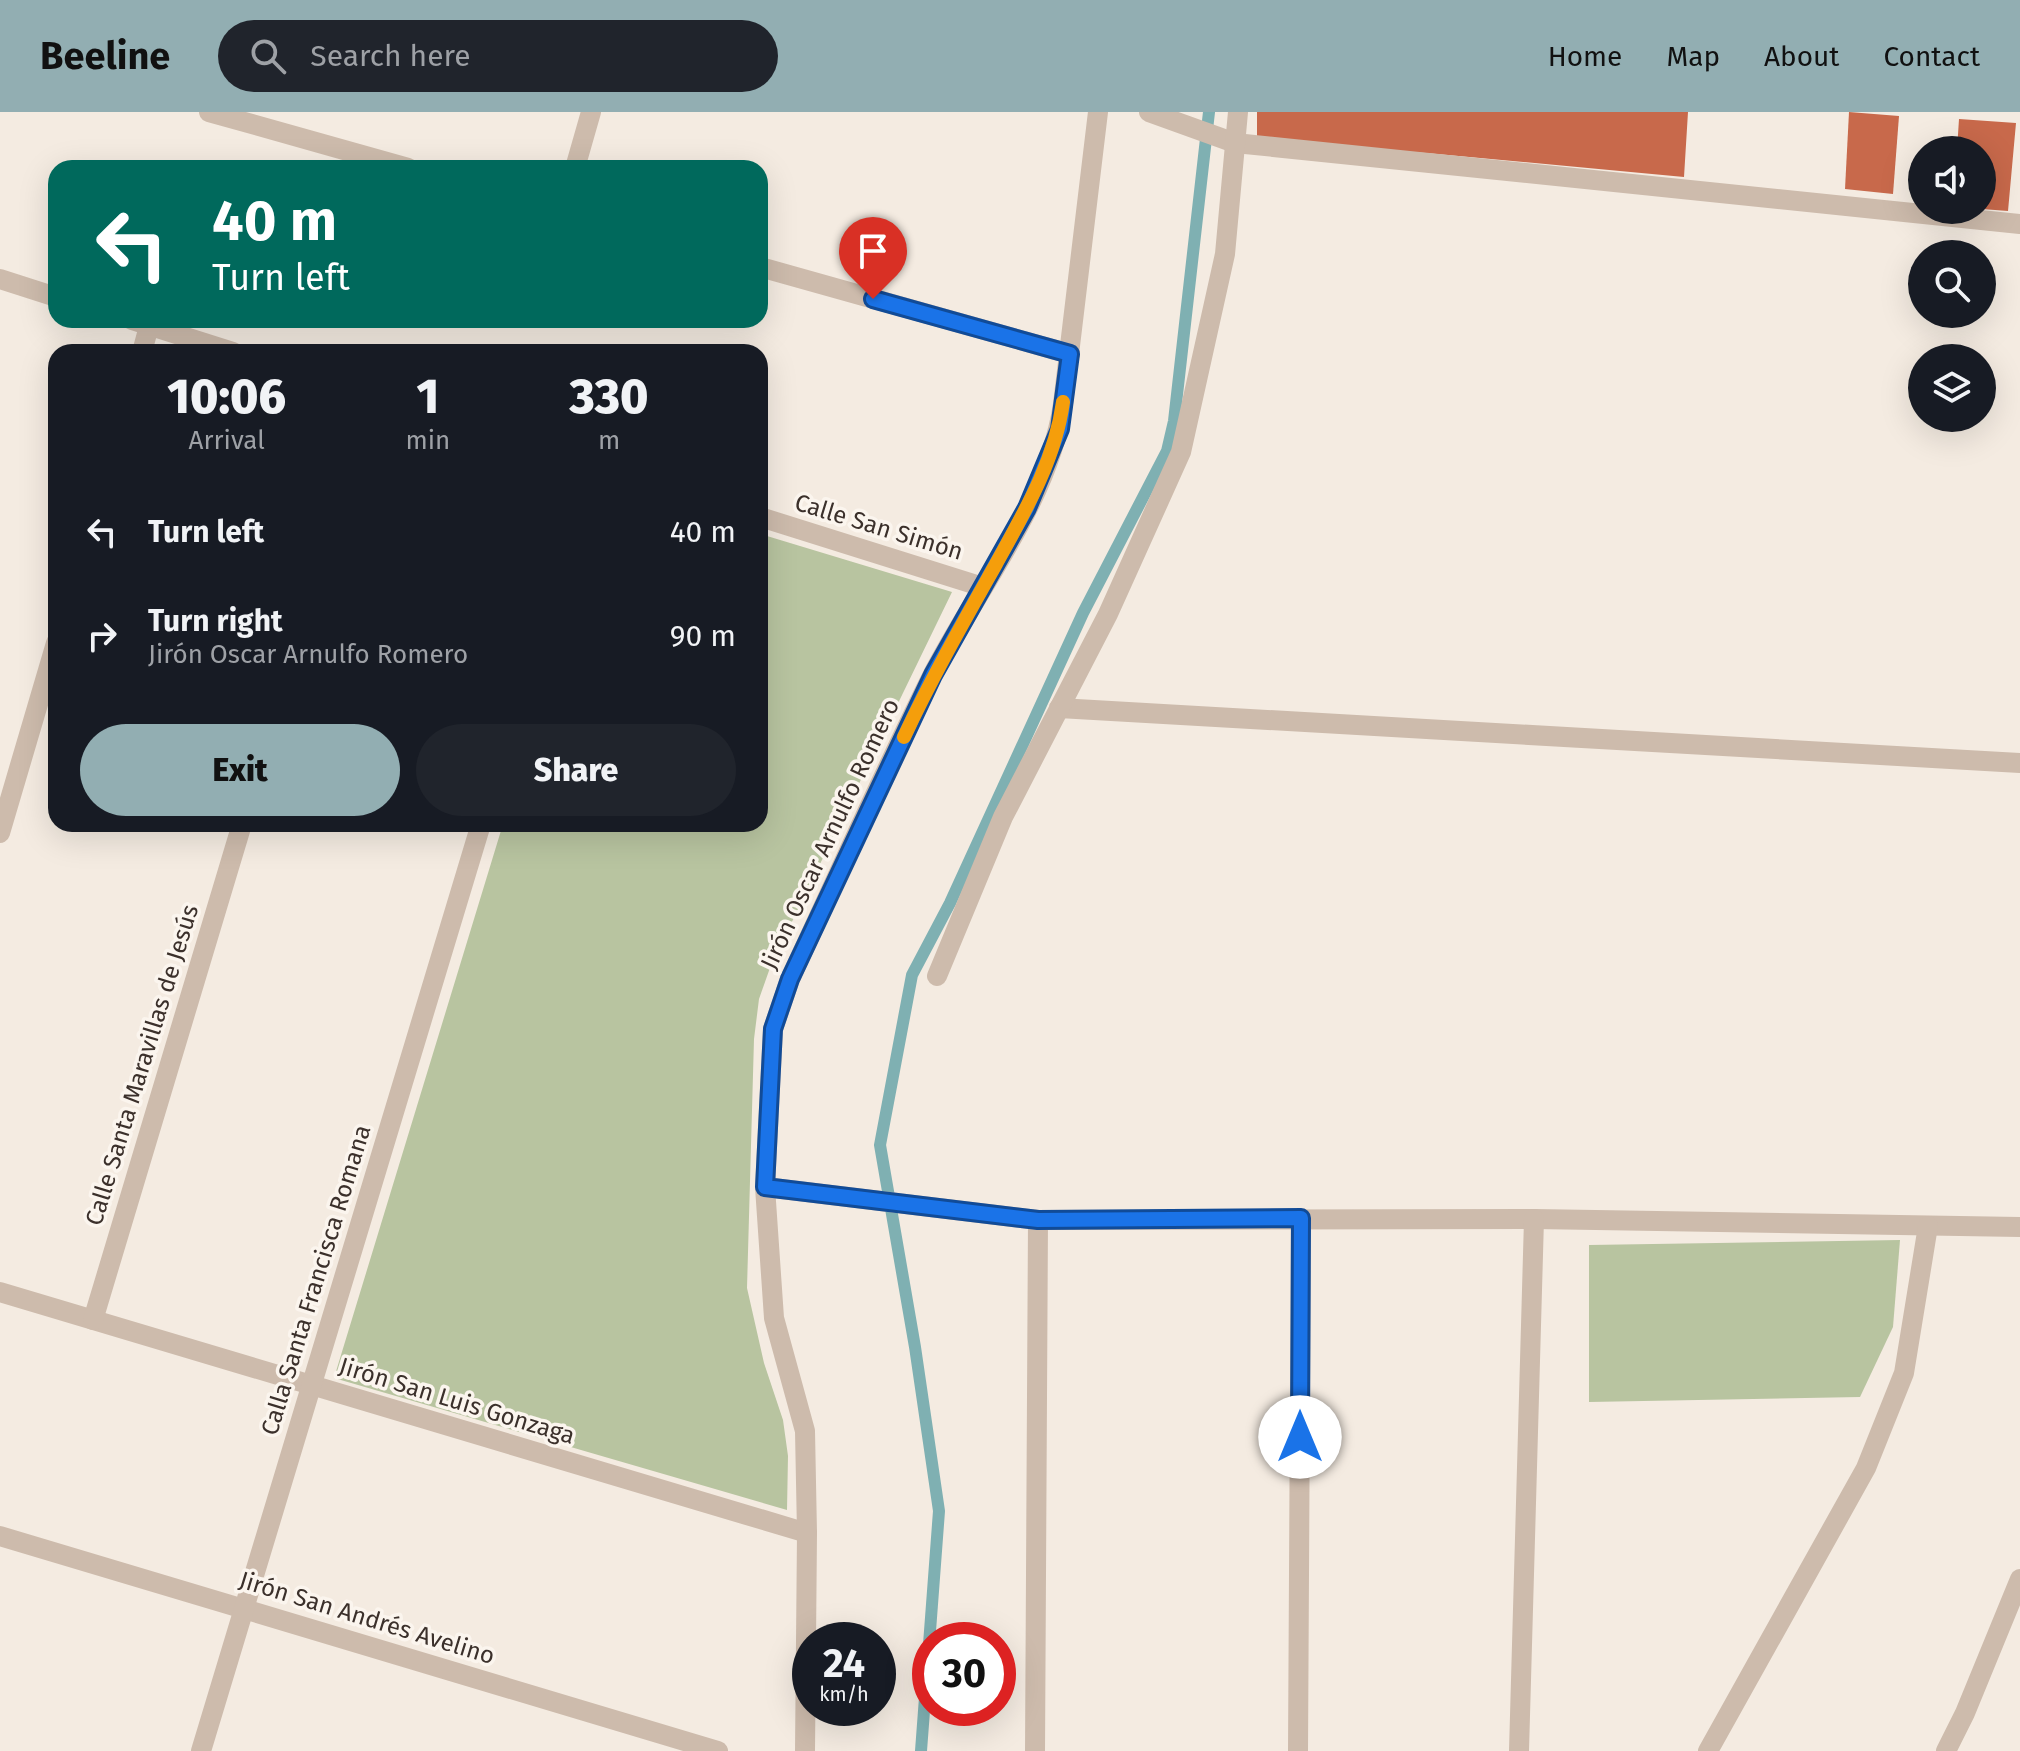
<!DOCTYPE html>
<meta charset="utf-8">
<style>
body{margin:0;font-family:"Fira Sans",sans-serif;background:#20242c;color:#f1f3f6;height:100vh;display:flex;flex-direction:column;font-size:30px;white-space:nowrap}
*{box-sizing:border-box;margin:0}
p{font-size:26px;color:#9ea1a6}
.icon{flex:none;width:44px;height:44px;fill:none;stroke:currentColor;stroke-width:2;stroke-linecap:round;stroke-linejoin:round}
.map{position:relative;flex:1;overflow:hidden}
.side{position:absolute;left:48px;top:232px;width:720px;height:488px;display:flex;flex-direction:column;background:#171b24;border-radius:24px;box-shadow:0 8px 32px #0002}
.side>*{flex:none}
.top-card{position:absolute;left:48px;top:48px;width:720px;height:168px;border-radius:24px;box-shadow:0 8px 32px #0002;background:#00695c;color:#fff;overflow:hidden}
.controls{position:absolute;left:1908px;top:24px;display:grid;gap:16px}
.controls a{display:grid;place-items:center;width:88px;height:88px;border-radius:50%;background:#171b24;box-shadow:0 8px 32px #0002;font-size:40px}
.speed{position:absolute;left:792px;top:1510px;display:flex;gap:16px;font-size:40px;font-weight:700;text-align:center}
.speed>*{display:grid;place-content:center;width:104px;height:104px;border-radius:50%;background:#171b24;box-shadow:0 8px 32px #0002;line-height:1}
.speed small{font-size:20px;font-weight:400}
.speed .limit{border:12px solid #d22;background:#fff;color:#111}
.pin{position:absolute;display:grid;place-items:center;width:68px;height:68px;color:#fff;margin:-82px -34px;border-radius:50% 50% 50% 0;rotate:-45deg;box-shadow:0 0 8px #0007}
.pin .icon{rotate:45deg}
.me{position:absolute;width:88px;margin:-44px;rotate:0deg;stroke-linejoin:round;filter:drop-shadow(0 0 6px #0008)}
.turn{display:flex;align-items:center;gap:28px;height:168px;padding:0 32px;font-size:36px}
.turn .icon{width:104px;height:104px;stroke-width:2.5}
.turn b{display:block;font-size:56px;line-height:68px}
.eta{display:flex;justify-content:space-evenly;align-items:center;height:136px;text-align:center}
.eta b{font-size:48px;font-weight:800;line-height:56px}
.button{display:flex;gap:16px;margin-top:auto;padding:16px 32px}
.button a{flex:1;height:92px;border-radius:48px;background:#92aeb2;color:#111;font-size:32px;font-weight:800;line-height:92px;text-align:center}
.button a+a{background:#20242c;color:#f1f3f6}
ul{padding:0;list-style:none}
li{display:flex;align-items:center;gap:24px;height:104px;padding:0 32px}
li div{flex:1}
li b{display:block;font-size:30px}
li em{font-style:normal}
header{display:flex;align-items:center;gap:48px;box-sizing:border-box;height:112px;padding:0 40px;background:#92aeb2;color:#111}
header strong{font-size:38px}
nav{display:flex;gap:44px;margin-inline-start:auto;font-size:28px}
.search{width:560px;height:72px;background:#20242c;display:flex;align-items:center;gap:20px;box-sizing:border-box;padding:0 28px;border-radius:44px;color:#9ea1a6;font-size:30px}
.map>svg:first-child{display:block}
</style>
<header>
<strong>Beeline</strong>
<div class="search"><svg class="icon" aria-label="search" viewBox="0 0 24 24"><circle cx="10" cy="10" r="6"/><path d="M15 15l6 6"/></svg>Search here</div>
<nav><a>Home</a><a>Map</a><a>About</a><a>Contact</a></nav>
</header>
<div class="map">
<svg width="2020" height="1639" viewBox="0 0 2020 1639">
<rect width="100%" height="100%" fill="#f4ebe1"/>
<!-- green -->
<g fill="#b8c4a0">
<path d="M 760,422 L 952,480 L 771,853 L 759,887 L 754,927 L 747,1176 L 764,1251 L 783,1308 L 788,1344 L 787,1398 L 334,1266 L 503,712 L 760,712 Z"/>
<path d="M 1900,1128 L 1893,1215 L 1860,1285 L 1589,1290 L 1589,1133 Z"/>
</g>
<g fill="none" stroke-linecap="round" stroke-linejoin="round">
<!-- stream -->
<path stroke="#7fb0b2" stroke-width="12" d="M 921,1639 L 939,1399 L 915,1235 L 880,1033 L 912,863 L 950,791 L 1083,501 L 1167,339 L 1174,309 L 1209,0"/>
</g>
<!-- building -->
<g fill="#c8694b">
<path d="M 1257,0 L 1688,0 L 1684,65 L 1426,41 L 1375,38 L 1257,25 Z"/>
<path d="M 1849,0 L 1899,4 L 1893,82 L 1845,77 Z"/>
<path d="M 1959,7 L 2016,11 L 2008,99 L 1982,97 L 1982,38 L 1957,38 Z"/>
</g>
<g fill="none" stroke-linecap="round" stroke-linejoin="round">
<!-- minor -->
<g stroke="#cdbbac" stroke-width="20">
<path d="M 209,0 L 408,56"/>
<path d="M 1149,0 L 1235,31 L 2020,112"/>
<path d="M 575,56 L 591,0"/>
<path d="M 760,155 L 1070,242"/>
<path d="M 0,167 L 56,185"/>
<path d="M 132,208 L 233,240"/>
<path d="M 142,240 L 149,214"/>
<path d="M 760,405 L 983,475"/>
<path d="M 1059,596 L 2020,651"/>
<path d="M 0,721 L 56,531"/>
<path d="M 937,864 L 1003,705 L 1108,502 L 1181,340 L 1225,142 L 1238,0"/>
<path d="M 765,1075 L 1038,1108 L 1534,1107 L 2020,1115"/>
<path d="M 0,1180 L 807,1421"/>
<path d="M 93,1208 L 242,712"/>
<path d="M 0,1424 L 718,1639"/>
<path d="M 201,1639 L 481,712"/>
<path d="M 805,1639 L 807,1421 L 805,1319 L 774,1206 L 765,1075 L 773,917 L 790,867 C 837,766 882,664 932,564 C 976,478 1049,389 1063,292 L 1098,0"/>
<path d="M 1035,1639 L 1038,1108"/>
<path d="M 1298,1639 L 1301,1106"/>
<path d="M 1519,1639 L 1534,1107"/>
<path d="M 1708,1639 L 1866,1356 L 1904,1261 L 1928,1114"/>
<path d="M 1946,1639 L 1965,1601 L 2020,1467"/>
</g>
</g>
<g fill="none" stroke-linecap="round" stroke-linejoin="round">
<defs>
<path id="route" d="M 873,187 L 1070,242 L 1060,317 L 1027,396 L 933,563 L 790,867 L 773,917 L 765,1075 L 1038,1108 L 1301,1106 L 1300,1325"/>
</defs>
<!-- route casing -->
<use href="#route" stroke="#114b97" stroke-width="20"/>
<!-- route -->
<use href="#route" stroke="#1a73e8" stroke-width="14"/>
<!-- slow -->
<path stroke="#f59e0b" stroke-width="14" d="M 904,625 C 932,565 964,509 996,452 C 1024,401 1055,349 1063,290"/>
</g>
<g text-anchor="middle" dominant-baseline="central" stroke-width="7" stroke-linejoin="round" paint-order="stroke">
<!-- street labels -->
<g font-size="24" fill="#3b302b" stroke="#fbf5ee">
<text transform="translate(879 415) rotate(17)">Calle San Simón</text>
<text transform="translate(830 722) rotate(-65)">Jirón Oscar Arnulfo Romero</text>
<text transform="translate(142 953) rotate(-73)">Calle Santa Maravillas de Jesús</text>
<text transform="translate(316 1168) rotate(-73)">Calla Santa Francisca Romana</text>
<text transform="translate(457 1289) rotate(17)">Jirón San Luis Gonzaga</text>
<text transform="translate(367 1506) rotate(17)">Jirón San Andrés Avelino</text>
</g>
</g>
</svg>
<div class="controls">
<a><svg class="icon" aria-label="sound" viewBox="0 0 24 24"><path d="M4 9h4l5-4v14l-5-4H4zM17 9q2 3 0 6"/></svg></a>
<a><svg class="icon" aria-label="search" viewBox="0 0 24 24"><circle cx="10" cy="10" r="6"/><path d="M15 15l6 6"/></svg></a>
<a><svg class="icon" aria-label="layers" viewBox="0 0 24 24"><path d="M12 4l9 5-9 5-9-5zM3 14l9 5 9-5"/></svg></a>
</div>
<div class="speed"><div>24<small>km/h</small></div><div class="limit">30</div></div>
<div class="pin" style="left:873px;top:187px;background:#d93025"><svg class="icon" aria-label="arrive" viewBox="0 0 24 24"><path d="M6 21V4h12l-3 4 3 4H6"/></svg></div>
<svg class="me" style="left:1300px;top:1325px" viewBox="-20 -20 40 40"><circle r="19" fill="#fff"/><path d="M0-13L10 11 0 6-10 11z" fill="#1a73e8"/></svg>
<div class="top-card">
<div class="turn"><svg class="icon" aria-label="left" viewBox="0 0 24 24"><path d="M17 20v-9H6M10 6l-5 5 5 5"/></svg><div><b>40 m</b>Turn left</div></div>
</div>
<section class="side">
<div class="eta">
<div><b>10:06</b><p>Arrival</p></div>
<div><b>1</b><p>min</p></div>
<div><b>330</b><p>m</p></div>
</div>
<ul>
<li><svg class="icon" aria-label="left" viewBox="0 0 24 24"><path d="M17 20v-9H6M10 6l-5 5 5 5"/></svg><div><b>Turn left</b></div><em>40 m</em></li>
<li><svg class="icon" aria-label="right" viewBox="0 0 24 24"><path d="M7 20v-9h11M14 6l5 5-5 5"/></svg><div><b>Turn right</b><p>Jirón Oscar Arnulfo Romero</p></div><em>90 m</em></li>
</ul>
<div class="button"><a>Exit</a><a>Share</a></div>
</section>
</div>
